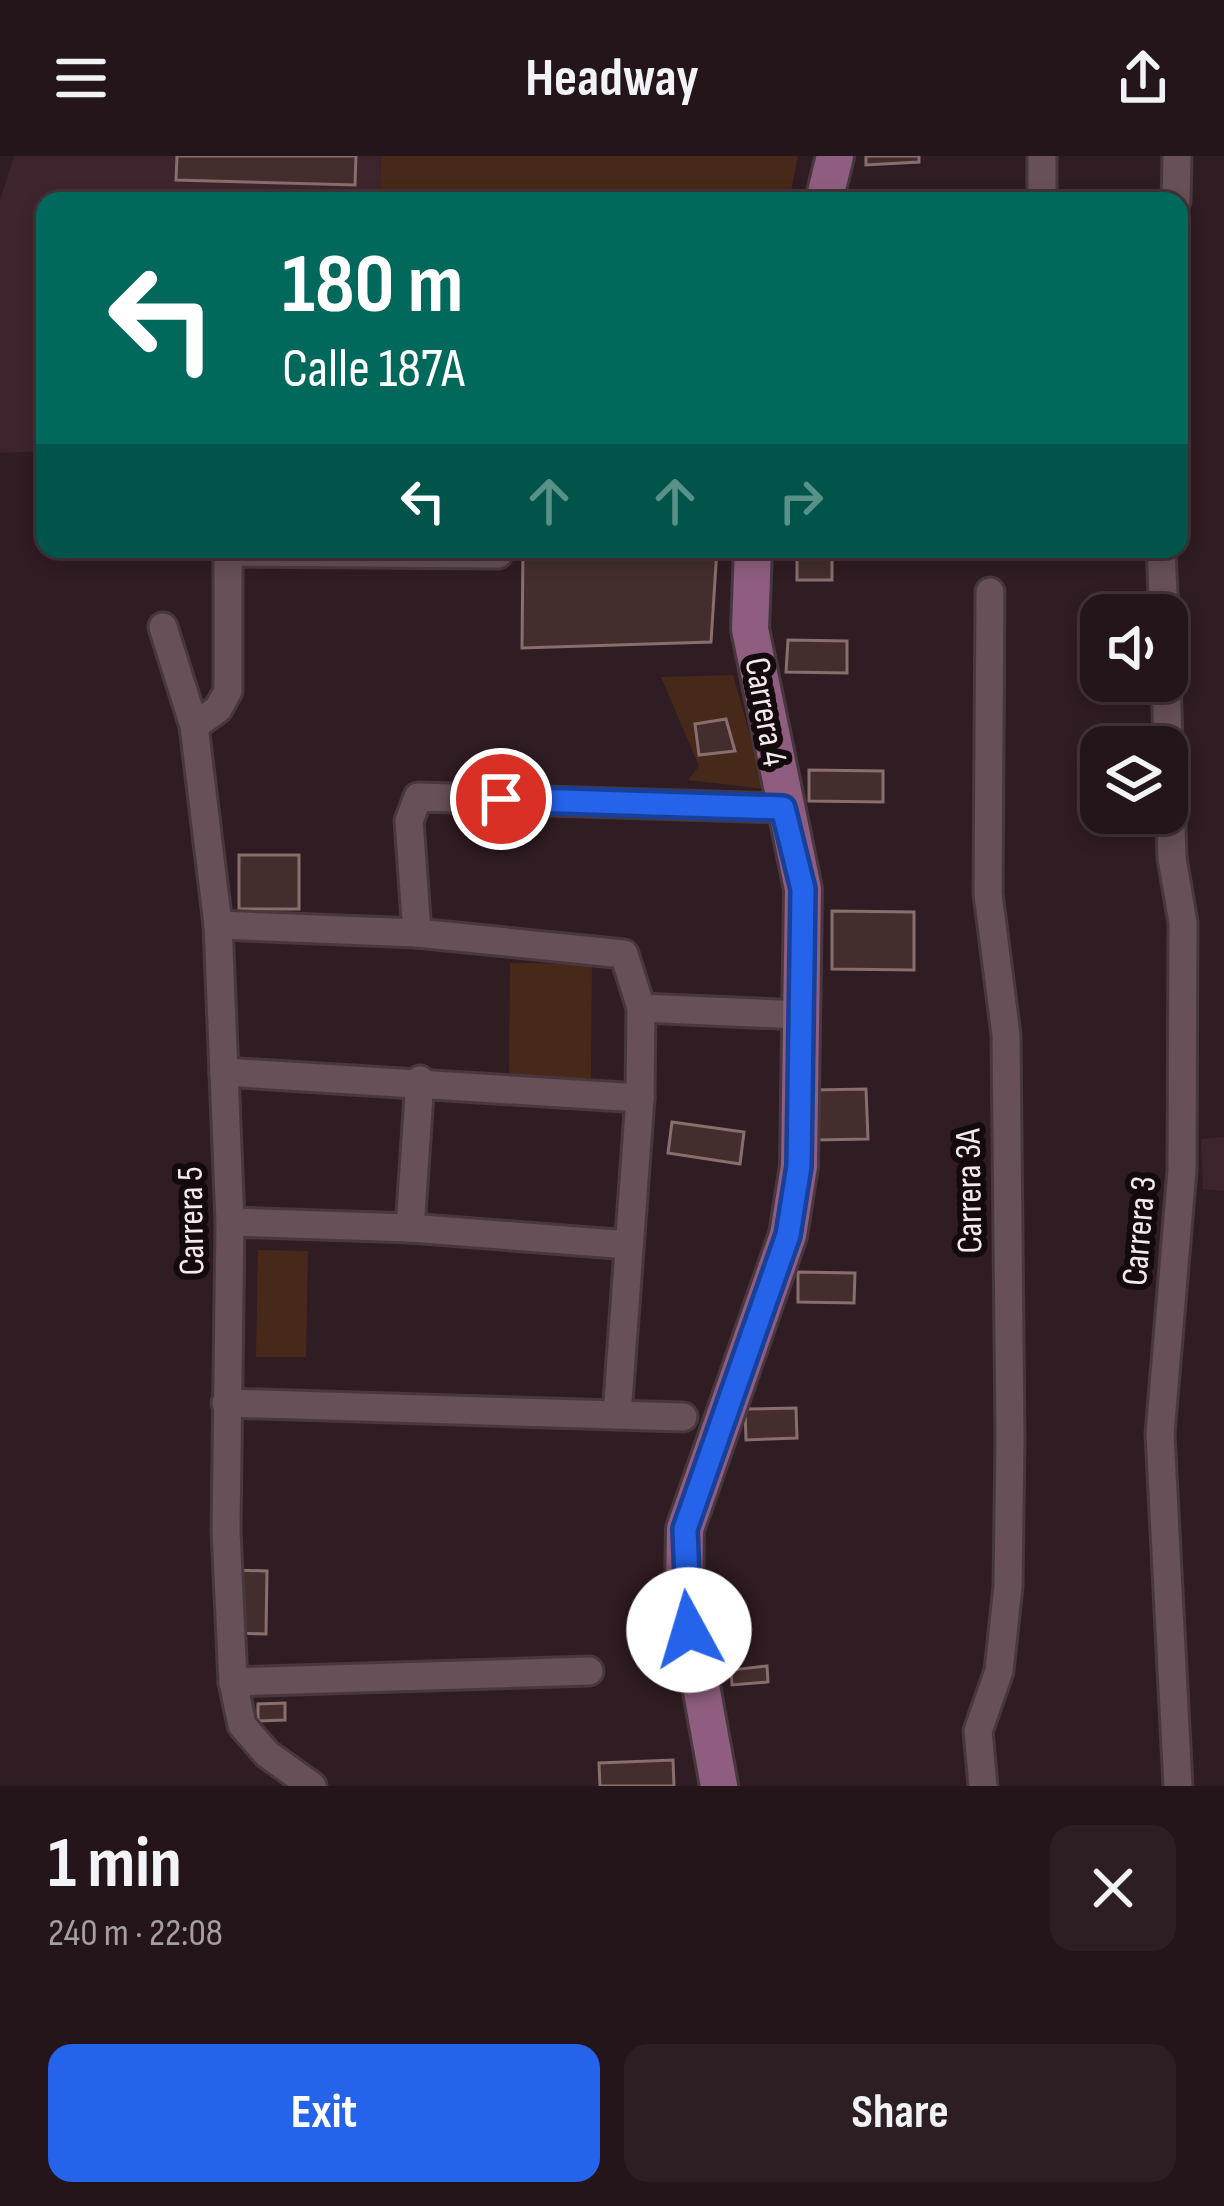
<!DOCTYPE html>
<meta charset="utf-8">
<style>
body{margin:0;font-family:"Sofia Sans Condensed",sans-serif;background:#2c1e23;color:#f1f3f6;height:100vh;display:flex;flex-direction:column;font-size:45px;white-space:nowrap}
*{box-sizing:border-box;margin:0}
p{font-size:39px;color:#a39fa2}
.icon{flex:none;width:66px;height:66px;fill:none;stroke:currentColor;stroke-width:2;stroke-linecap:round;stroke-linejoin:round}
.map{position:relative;height:1630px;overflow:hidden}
.sheet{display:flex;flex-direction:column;background:#24151a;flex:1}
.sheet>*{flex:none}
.hud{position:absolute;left:36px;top:36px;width:1152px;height:366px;border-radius:24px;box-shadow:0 6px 18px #0003,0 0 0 3px #413439;background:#00695c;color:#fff;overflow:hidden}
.fabs{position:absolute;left:1080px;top:438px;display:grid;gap:24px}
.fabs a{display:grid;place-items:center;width:108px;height:108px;border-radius:24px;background:#24151a;box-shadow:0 6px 18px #0003,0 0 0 3px #413439;font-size:60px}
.pin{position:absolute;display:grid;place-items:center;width:102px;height:102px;color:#fff;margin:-51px;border:6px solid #fff;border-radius:50%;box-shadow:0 3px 12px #0007}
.me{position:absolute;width:132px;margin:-66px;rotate:354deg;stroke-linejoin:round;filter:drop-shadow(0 0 9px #0008)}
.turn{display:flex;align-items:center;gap:42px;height:252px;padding:0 48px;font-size:54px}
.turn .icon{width:156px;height:156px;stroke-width:2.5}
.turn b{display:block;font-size:84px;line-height:102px}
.lanes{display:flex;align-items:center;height:114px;padding:0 48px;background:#0003;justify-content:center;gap:60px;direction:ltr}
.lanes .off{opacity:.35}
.round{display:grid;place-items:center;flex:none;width:126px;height:126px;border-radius:24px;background:#2c1e23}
.headline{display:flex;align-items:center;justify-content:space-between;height:204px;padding:0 48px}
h1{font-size:72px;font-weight:700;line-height:90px}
.action{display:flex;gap:24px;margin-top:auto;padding:24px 48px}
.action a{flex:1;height:138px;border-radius:24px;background:#2563eb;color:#fff;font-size:48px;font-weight:700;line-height:138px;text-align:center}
.action a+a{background:#2c1e23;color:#f1f3f6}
header{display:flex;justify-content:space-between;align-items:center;height:156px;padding:0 48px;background:#24151a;font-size:54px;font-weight:700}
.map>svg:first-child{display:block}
</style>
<header><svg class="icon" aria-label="menu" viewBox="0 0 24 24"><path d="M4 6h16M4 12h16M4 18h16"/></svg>Headway<svg class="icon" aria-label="share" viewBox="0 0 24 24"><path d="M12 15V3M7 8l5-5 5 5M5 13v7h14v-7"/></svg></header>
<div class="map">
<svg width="1224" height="1630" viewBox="0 0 1224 1630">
<rect width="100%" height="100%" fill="#301c23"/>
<!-- built -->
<g fill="#3e242d">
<path d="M 14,0 L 381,0 L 380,45 L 45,45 L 45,295 L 0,297 L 0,44 Z"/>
<path d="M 1224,981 L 1224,1035 L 1203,1033 L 1201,983 Z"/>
</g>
<!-- green -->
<g fill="#47291a">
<path d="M 381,0 L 798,0 L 789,45 L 380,45 Z"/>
<path d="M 733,519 L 765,633 L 688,624 L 699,610 L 661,521 Z"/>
<path d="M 510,807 L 592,808 L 591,926 L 509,925 Z"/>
<path d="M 258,1094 L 308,1095 L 306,1201 L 256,1201 Z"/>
</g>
<!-- building -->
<g fill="#442e2d" stroke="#886e6d" stroke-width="3">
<path d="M 177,0 L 356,0 L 355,29 L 176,24 Z"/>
<path d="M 866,0 L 919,0 L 919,6 L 866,9 Z"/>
<path d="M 523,393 L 717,393 L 711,486 L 522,492 Z"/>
<rect x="797" y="393" width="35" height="31"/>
<path d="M 788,484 L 847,485 L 847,517 L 786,516 Z"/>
<path d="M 726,563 L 735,595 L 699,599 L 695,568 Z"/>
<path d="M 809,614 L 883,615 L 883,646 L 809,645 Z"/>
<rect x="239" y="699" width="60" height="54"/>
<path d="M 832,755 L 914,756 L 914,814 L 832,813 Z"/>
<path d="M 866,933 L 868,983 L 816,984 L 815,934 Z"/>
<path d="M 672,966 L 744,976 L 740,1008 L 668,997 Z"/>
<path d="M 798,1116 L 855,1117 L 854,1147 L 798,1146 Z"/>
<path d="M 796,1252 L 797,1282 L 746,1284 L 745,1253 Z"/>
<path d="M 235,1414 L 267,1415 L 266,1478 L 234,1477 Z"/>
<path d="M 767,1510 L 768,1526 L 732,1529 L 731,1514 Z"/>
<path d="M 285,1547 L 285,1564 L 258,1565 L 258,1548 Z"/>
<path d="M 673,1604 L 674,1630 L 600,1630 L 599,1607 Z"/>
</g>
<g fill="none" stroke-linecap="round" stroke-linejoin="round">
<defs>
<g id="street">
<path d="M 1042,45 L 1042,0"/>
<path d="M 1176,45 L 1177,0"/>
<path d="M 1161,393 L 1164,459"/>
<path d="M 163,471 L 194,570 L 218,769 L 230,1066 L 226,1375 L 233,1526 L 242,1569 L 267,1598 L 312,1630"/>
<path d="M 1166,525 L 1172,702 L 1183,767 L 1182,1014 L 1160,1278 L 1178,1630"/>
<path d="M 194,570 L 218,553 L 228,535 L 228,396 L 498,398"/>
<path d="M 218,769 L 417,777 L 624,798 L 641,852 L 640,942 L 617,1259"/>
<path d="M 417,777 L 409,665 L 418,641 L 783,652"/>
<path d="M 641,852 L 801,859"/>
<path d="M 224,916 L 640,942"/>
<path d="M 230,1066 L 410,1072 L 629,1089"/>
<path d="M 410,1072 L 420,924"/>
<path d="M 226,1247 L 683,1261"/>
<path d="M 233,1526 L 589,1515"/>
<path d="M 983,1630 L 978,1575 L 999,1515 L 1008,1430 L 1010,1283 L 1006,879 L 988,738 L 990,436"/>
</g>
<g id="secondary">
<path d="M 824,45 L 835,0"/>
<path d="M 719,1630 L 684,1435 L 685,1373 L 788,1079 L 799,1010 L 803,733 L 750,473 L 753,393"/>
</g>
</defs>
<!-- street casing -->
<use href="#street" stroke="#48383e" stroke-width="33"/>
<!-- secondary casing -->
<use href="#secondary" stroke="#48383e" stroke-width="42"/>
<!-- street -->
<use href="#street" stroke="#675057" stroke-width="27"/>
<!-- secondary -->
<use href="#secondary" stroke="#8f5d7f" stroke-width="36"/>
</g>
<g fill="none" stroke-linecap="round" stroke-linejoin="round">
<defs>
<path id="route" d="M 501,643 L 783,652 L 803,733 L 799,1010 L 788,1079 L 685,1373 L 689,1474"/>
</defs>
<!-- route casing -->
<use href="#route" stroke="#184099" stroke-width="30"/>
<!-- route -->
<use href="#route" stroke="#2563eb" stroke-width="21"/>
</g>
<g text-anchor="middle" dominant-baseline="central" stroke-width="12" stroke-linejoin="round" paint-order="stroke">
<!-- street labels -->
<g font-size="36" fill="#f6e8ec" stroke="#120a0d">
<text transform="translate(765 556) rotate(80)">Carrera 4</text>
<text transform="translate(970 1035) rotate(-91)">Carrera 3A</text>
<text transform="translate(192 1065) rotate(-91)">Carrera 5</text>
<text transform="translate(1140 1075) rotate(-85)">Carrera 3</text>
</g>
</g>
</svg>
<div class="fabs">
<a><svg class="icon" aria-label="sound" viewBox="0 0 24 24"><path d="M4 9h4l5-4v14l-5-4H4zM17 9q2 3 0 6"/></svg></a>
<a><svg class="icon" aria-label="layers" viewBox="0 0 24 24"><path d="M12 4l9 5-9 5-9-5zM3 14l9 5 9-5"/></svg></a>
</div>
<div class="pin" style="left:501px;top:643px;background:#d93025"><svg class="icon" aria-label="arrive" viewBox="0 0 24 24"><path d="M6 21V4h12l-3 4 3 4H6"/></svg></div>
<svg class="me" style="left:689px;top:1474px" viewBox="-20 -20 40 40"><circle r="19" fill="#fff"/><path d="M0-13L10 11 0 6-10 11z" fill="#2563eb"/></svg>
<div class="hud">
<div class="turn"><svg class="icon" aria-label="left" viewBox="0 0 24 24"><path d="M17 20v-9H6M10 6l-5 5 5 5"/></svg><div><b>180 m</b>Calle 187A</div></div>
<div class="lanes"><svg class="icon" aria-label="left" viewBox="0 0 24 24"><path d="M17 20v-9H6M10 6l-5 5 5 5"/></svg><svg class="icon off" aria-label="ahead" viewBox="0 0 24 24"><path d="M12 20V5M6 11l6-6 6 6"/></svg><svg class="icon off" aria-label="ahead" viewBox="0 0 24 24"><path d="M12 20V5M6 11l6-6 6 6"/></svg><svg class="icon off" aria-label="right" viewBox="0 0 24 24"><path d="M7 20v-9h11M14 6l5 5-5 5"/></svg></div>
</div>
</div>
<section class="sheet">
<div class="headline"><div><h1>1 min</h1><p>240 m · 22:08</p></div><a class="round"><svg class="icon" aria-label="close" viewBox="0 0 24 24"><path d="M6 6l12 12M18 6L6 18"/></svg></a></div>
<div class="action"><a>Exit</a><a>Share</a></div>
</section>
